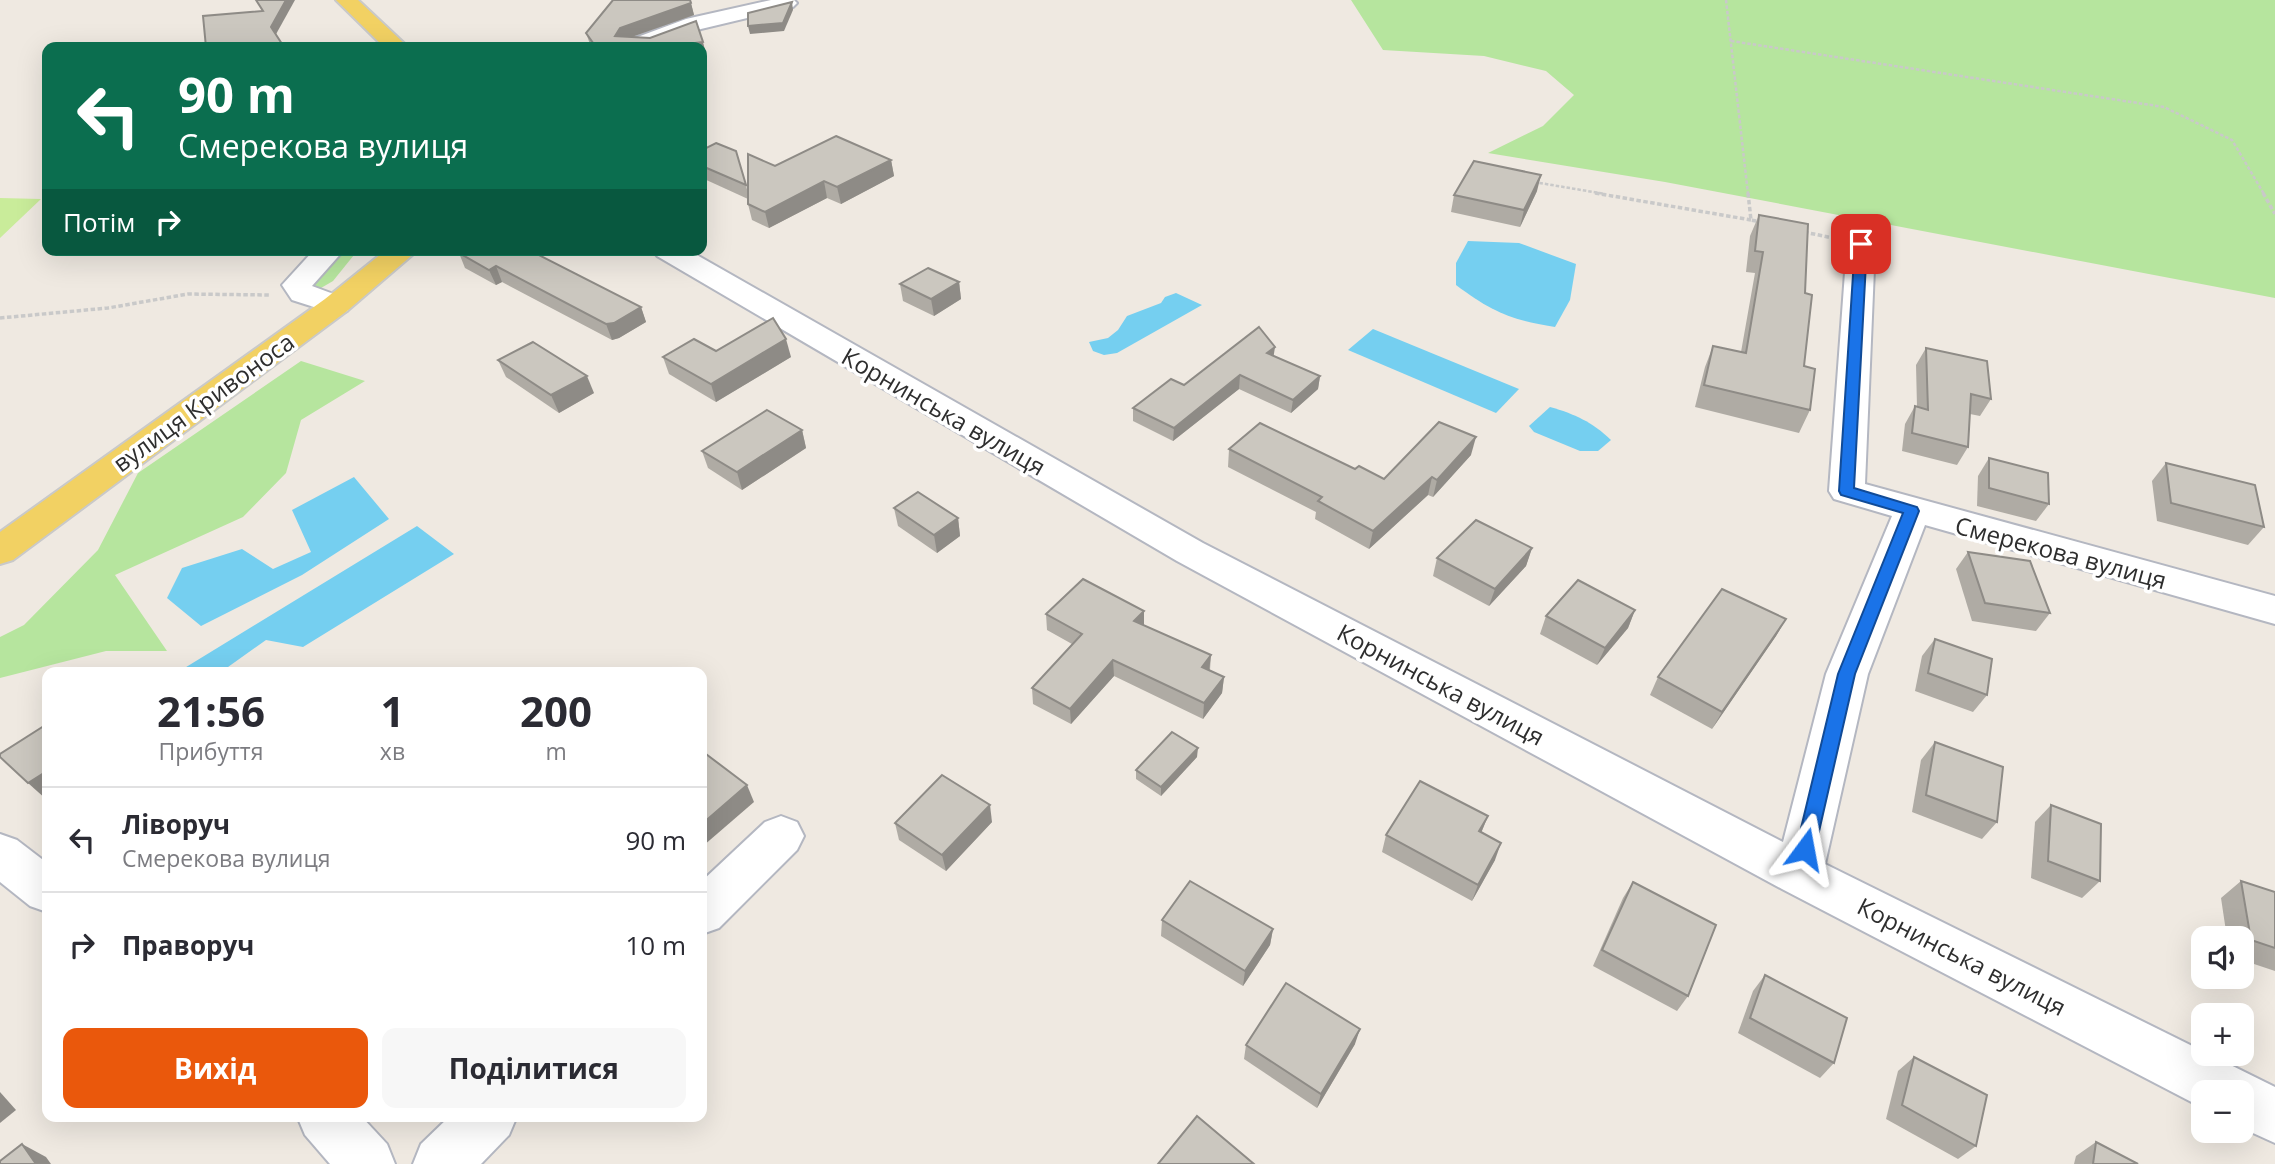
<!DOCTYPE html>
<html lang="uk">
<meta charset="utf-8">
<style>
body{margin:0;font-family:"Open Sans",sans-serif;background:#f7f7f7;color:#2b2b33;height:100vh;display:flex;flex-direction:column;font-size:26px;white-space:nowrap}
*{box-sizing:border-box;margin:0}
p{font-size:23px;color:#7c7c81}
.icon{flex:none;width:38px;height:38px;fill:none;stroke:currentColor;stroke-width:2;stroke-linecap:round;stroke-linejoin:round}
.map{position:relative;flex:1;overflow:hidden}
.details{position:absolute;left:42px;top:667px;width:665px;height:455px;display:flex;flex-direction:column;background:#fff;border-radius:14px;box-shadow:0 7px 28px #0002}
.details>*{flex:none}
.top-card{position:absolute;left:42px;top:42px;width:665px;height:214px;border-radius:14px;box-shadow:0 7px 28px #0002;background:#0b6e4f;color:#fff;overflow:hidden}
.fabs{position:absolute;left:2191px;top:926px;display:grid;gap:14px}
.fabs a{display:grid;place-items:center;width:63px;height:63px;border-radius:14px;background:#fff;box-shadow:0 7px 28px #0002;font-size:35px}
.pin{position:absolute;display:grid;place-items:center;width:60px;height:60px;color:#fff;margin:-30px;border-radius:14px;box-shadow:0 4px 10px #0006}
.me{position:absolute;width:77px;margin:-38px;rotate:13deg;stroke-linejoin:round;filter:drop-shadow(0 0 5px #0008)}
.turn{display:flex;align-items:center;gap:24px;height:147px;padding:0 21px;font-size:32px}
.turn .icon{width:91px;height:91px;stroke-width:2.5}
.turn b{display:block;font-size:49px;line-height:60px}
.then{display:flex;align-items:center;height:66px;padding:0 21px;background:#0003;gap:14px;font-size:26px}
.eta{display:flex;justify-content:space-evenly;align-items:center;height:119px;text-align:center}
.eta b{font-size:42px;font-weight:700;line-height:49px}
.button{display:flex;gap:14px;margin-top:auto;padding:14px 21px}
.button a{flex:1;height:80px;border-radius:14px;background:#ea580c;color:#fff;font-size:28px;font-weight:700;line-height:80px;text-align:center}
.button a+a{background:#f7f7f7;color:#2b2b33}
ul{padding:0;list-style:none}
li{display:flex;align-items:center;gap:21px;height:105px;padding:0 21px;border-top:2px solid #e1e1e2}
li div{flex:1}
li b{display:block;font-size:26px}
li em{font-style:normal}
.map>svg:first-child{display:block}
</style>
<div class="map">
<svg width="2275" height="1164" viewBox="0 0 2275 1164">
<rect width="100%" height="100%" fill="#efe9e1"/>
<!-- green -->
<g fill="#b6e59e">
<path d="M 1351,0 L 2275,0 L 2275,298 L 1665,182 L 1488,153 L 1543,126 L 1574,95 L 1546,71 L 1484,56 L 1383,50 Z"/>
<path d="M 344,250 L 358,250 L 333,281 L 321,288 L 311,286 Z"/>
<path d="M 301,361 L 365,381 L 301,420 L 286,473 L 243,517 L 115,575 L 167,651 L 106,651 L 0,678 L 0,637 L 24,625 L 98,550 L 138,473 Z"/>
</g>
<!-- pitch -->
<path fill="#c9ec9a" d="M 0,198 L 41,199 L 0,238 Z"/>
<!-- water -->
<g fill="#75cff0">
<path d="M 1468,241 L 1519,243 L 1576,264 L 1570,300 L 1555,327 C 1511,320 1492,312 1456,285 L 1456,263 Z"/>
<path d="M 1176,293 L 1202,305 L 1117,353 L 1104,355 L 1093,351 L 1089,342 L 1108,338 L 1118,330 L 1127,316 L 1161,303 L 1165,297 Z"/>
<path d="M 1373,329 L 1519,389 L 1496,413 L 1348,350 Z"/>
<path d="M 1550,407 C 1575,414 1592,422 1611,440 L 1598,451 L 1580,451 L 1534,432 L 1529,426 Z"/>
<path d="M 354,477 L 389,519 L 302,575 L 201,626 L 167,598 L 182,568 L 242,549 L 273,569 L 311,552 L 292,510 Z"/>
<path d="M 417,526 L 454,554 L 303,647 L 266,640 L 221,672 L 178,672 Z"/>
</g>
<g fill="none" stroke-linecap="round" stroke-linejoin="round">
<defs>
<g id="minor">
<path d="M 771,0 L 794,0 L 797,3 L 793,7 L 701,29 L 652,47 L 621,47 L 624,42 L 686,19 Z"/>
<path d="M 1861,237 L 1871,239 L 1875,245 L 1865,484 L 2275,596 L 2275,624 L 1925,525 L 1868,674 L 1825,864 L 2275,1087 L 2275,1143 L 2242,1128 L 2242,1092 L 2203,1092 L 2203,1108 L 1782,889 L 1177,561 L 657,256 L 653,250 L 688,250 L 1203,543 L 1783,842 L 1826,674 L 1892,516 L 1834,499 L 1829,491 L 1847,245 L 1851,239 Z"/>
<path d="M 314,250 L 344,250 L 312,286 L 347,299 L 351,305 L 347,311 L 336,314 L 292,300 L 282,285 Z"/>
<path d="M 781,816 L 797,822 L 804,836 L 797,850 L 719,928 L 702,934 L 702,881 L 765,822 Z"/>
<path d="M 0,834 L 17,840 L 47,863 L 47,912 L 30,906 L 0,882 Z"/>
<path d="M 297,1116 L 361,1116 L 387,1144 L 395,1164 L 330,1164 L 305,1135 Z"/>
<path d="M 450,1116 L 517,1116 L 509,1135 L 481,1164 L 413,1164 L 421,1144 Z"/>
</g>
<g id="major">
<path d="M 336,0 L 358,0 L 408,47 L 384,47 Z"/>
<path d="M 386,250 L 418,250 L 347,311 L 13,560 L 0,564 L 0,532 L 325,299 Z"/>
</g>
</defs>
<!-- minor casing -->
<use href="#minor" stroke="#b4b7c1" stroke-width="4"/>
<!-- major casing -->
<use href="#major" stroke="#c9c9c9" stroke-width="4"/>
<!-- path-far1 -->
<g stroke="#c9c9c9" stroke-width="2.5" stroke-dasharray="3.5 2" stroke-linecap="butt">
<path d="M 1726,0 L 1748,194"/>
<path d="M 1731,41 L 2164,107 L 2232,140 L 2264,194"/>
<path d="M 1534,182 L 1605,194"/>
</g>
<!-- path -->
<g stroke="#c9c9c9" stroke-width="3.5" stroke-dasharray="4.5 2.5" stroke-linecap="butt">
<path d="M 1595,193 L 1751,220"/>
<path d="M 1748,193 L 1751,220 L 1761,222"/>
<path d="M 2263,193 L 2275,214"/>
<path d="M 1804,232 L 1833,238"/>
<path d="M 0,318 L 108,308 L 188,294 L 269,295"/>
</g>
<!-- minor -->
<use href="#minor" fill="#fff" fill-rule="evenodd"/>
<!-- major -->
<use href="#major" fill="#f2d163" fill-rule="evenodd"/>
</g>
<!-- wall -->
<g fill="#afaba4">
<path d="M 613,0 L 690,0 L 694,15 L 631,37 L 650,38 L 696,21 L 706,54 L 702,54 L 702,47 L 591,47 L 586,33 Z"/>
<path d="M 702,150 L 746,185 L 748,194 L 775,166 L 891,160 L 894,176 L 841,204 L 827,198 L 769,228 L 752,220 L 748,204 L 748,199 L 702,178 Z"/>
<path d="M 1537,191 L 1520,227 L 1451,212 L 1454,195 Z"/>
<path d="M 1759,215 L 1805,293 L 1804,366 L 1810,410 L 1799,433 L 1695,407 L 1705,367 L 1713,346 L 1741,352 L 1755,273 L 1746,272 L 1750,236 Z"/>
<path d="M 459,253 L 641,307 L 646,322 L 619,338 L 612,340 L 502,282 L 496,285 L 465,268 Z"/>
<path d="M 959,282 L 961,299 L 934,316 L 903,301 L 900,284 Z"/>
<path d="M 1926,348 L 1991,399 L 1980,416 L 1970,414 L 1968,447 L 1957,465 L 1902,451 L 1905,424 L 1915,406 L 1917,407 L 1916,365 Z"/>
<path d="M 716,351 L 791,357 L 716,402 L 669,374 L 663,357 Z"/>
<path d="M 1274,356 L 1320,376 L 1318,389 L 1291,413 L 1239,389 L 1173,441 L 1133,421 L 1133,408 L 1184,385 Z"/>
<path d="M 498,360 L 594,393 L 559,413 L 506,377 Z"/>
<path d="M 802,430 L 806,448 L 742,490 L 708,468 L 702,451 Z"/>
<path d="M 1229,449 L 1355,469 L 1384,479 L 1471,455 L 1433,497 L 1428,495 L 1369,549 L 1315,519 L 1316,512 L 1228,467 Z"/>
<path d="M 1989,458 L 2049,504 L 2036,521 L 1977,506 L 1978,476 Z"/>
<path d="M 2166,463 L 2264,527 L 2248,545 L 2157,521 L 2152,481 Z"/>
<path d="M 894,508 L 958,518 L 960,536 L 937,553 L 898,526 Z"/>
<path d="M 1532,548 L 1526,566 L 1489,606 L 1433,576 L 1437,558 Z"/>
<path d="M 1968,552 L 2050,613 L 2036,631 L 1972,621 L 1956,569 Z"/>
<path d="M 1635,610 L 1628,628 L 1597,665 L 1540,634 L 1546,616 Z"/>
<path d="M 1144,611 L 1144,625 L 1211,655 L 1210,670 L 1224,677 L 1222,693 L 1203,719 L 1114,676 L 1071,724 L 1033,704 L 1032,688 L 1072,644 L 1047,630 L 1046,614 Z"/>
<path d="M 1786,619 L 1776,636 L 1712,729 L 1650,695 L 1658,677 Z"/>
<path d="M 1935,639 L 1987,695 L 1973,712 L 1915,691 L 1922,656 Z"/>
<path d="M 1935,742 L 1997,822 L 1982,839 L 1912,812 L 1921,760 Z"/>
<path d="M 1197,757 L 1161,796 L 1136,779 L 1136,770 Z"/>
<path d="M 2051,805 L 2100,881 L 2082,898 L 2031,878 L 2035,822 Z"/>
<path d="M 1488,816 L 1481,833 L 1495,860 L 1472,901 L 1382,852 L 1386,835 Z"/>
<path d="M 992,822 L 946,871 L 899,840 L 895,823 Z"/>
<path d="M 2241,881 L 2275,892 L 2275,971 L 2242,960 L 2242,938 L 2227,938 L 2221,898 Z"/>
<path d="M 1633,882 L 1688,996 L 1677,1011 L 1593,966 L 1623,898 Z"/>
<path d="M 1162,920 L 1273,929 L 1270,945 L 1243,986 L 1161,936 Z"/>
<path d="M 1765,975 L 1834,1063 L 1820,1078 L 1738,1033 L 1753,991 Z"/>
<path d="M 1355,1044 L 1317,1108 L 1244,1059 L 1246,1045 Z"/>
<path d="M 1914,1057 L 1976,1146 L 1958,1159 L 1886,1119 L 1898,1071 Z"/>
<path d="M 2096,1142 L 2138,1164 L 2074,1164 L 2076,1156 Z"/>
</g>
<!-- shaded-wall -->
<g fill="#8e8b86">
<path d="M 286,0 L 295,0 L 275,36 L 271,27 Z"/>
<path d="M 792,2 L 793,10 L 784,31 L 750,34 L 748,26 Z"/>
<path d="M 691,3 L 694,15 L 623,40 L 615,36 L 620,28 Z"/>
<path d="M 703,42 L 706,54 L 702,54 L 702,47 L 663,47 Z"/>
<path d="M 891,160 L 894,176 L 841,204 L 837,187 Z"/>
<path d="M 1541,175 L 1537,191 L 1520,227 L 1524,210 Z"/>
<path d="M 824,181 L 827,198 L 769,228 L 765,212 Z"/>
<path d="M 496,266 L 502,282 L 496,285 L 489,270 Z"/>
<path d="M 959,282 L 961,299 L 934,316 L 931,299 Z"/>
<path d="M 641,307 L 646,322 L 619,338 L 612,340 L 606,324 Z"/>
<path d="M 786,339 L 791,357 L 716,402 L 711,384 Z"/>
<path d="M 1275,347 L 1273,360 L 1267,353 Z"/>
<path d="M 1240,375 L 1239,389 L 1173,441 L 1174,428 Z"/>
<path d="M 587,376 L 594,393 L 559,413 L 551,395 Z"/>
<path d="M 1320,376 L 1318,389 L 1291,413 L 1293,400 Z"/>
<path d="M 802,430 L 806,448 L 742,490 L 737,472 Z"/>
<path d="M 1476,437 L 1471,455 L 1433,497 L 1437,480 Z"/>
<path d="M 1432,477 L 1428,495 L 1369,549 L 1373,531 Z"/>
<path d="M 958,518 L 960,536 L 937,553 L 934,535 Z"/>
<path d="M 1532,548 L 1526,566 L 1489,606 L 1495,589 Z"/>
<path d="M 1635,610 L 1628,628 L 1597,665 L 1605,648 Z"/>
<path d="M 1144,611 L 1144,628 L 1134,621 Z"/>
<path d="M 1786,619 L 1776,636 L 1712,729 L 1722,712 Z"/>
<path d="M 1211,655 L 1209,671 L 1202,667 Z"/>
<path d="M 1113,660 L 1114,676 L 1071,724 L 1070,709 Z"/>
<path d="M 1224,677 L 1222,693 L 1203,719 L 1204,703 Z"/>
<path d="M 1198,748 L 1197,757 L 1161,796 L 1161,787 Z"/>
<path d="M 47,771 L 47,800 L 28,783 Z"/>
<path d="M 747,785 L 754,802 L 703,846 L 702,824 Z"/>
<path d="M 990,805 L 992,822 L 946,871 L 942,855 Z"/>
<path d="M 1488,816 L 1481,833 L 1479,831 Z"/>
<path d="M 1501,843 L 1495,860 L 1472,901 L 1478,885 Z"/>
<path d="M 1273,929 L 1270,945 L 1243,986 L 1245,971 Z"/>
<path d="M 1360,1029 L 1355,1044 L 1317,1108 L 1321,1094 Z"/>
<path d="M 0,1092 L 16,1110 L 0,1123 Z"/>
<path d="M 22,1144 L 46,1157 L 51,1164 L 36,1164 Z"/>
</g>
<!-- building -->
<g fill="#cbc7bf" stroke="#8e8b86" stroke-width="2">
<path d="M 256,0 L 286,0 L 271,27 L 284,47 L 206,47 L 203,16 L 263,11 Z"/>
<path d="M 613,0 L 690,0 L 691,3 L 620,28 L 615,36 L 650,38 L 696,21 L 703,42 L 663,47 L 596,47 L 586,33 Z"/>
<path d="M 792,2 L 783,23 L 748,26 L 748,13 Z"/>
<path d="M 836,136 L 891,160 L 837,187 L 824,181 L 765,212 L 748,204 L 748,154 L 775,166 Z"/>
<path d="M 716,143 L 736,151 L 746,185 L 702,166 L 702,150 Z"/>
<path d="M 1474,161 L 1541,175 L 1524,210 L 1454,195 Z"/>
<path d="M 1759,215 L 1808,224 L 1805,293 L 1812,295 L 1804,366 L 1815,369 L 1810,410 L 1704,385 L 1713,346 L 1746,353 L 1763,252 L 1755,251 Z"/>
<path d="M 464,250 L 529,250 L 641,307 L 614,323 L 606,324 L 496,266 L 489,270 L 459,253 Z"/>
<path d="M 928,268 L 959,282 L 931,299 L 900,284 Z"/>
<path d="M 773,318 L 786,339 L 711,384 L 663,357 L 694,339 L 716,351 Z"/>
<path d="M 1259,327 L 1275,347 L 1267,353 L 1320,376 L 1293,400 L 1240,375 L 1174,428 L 1133,408 L 1171,379 L 1184,385 Z"/>
<path d="M 533,342 L 587,376 L 551,395 L 498,360 Z"/>
<path d="M 1926,348 L 1987,361 L 1991,399 L 1971,394 L 1968,447 L 1912,433 L 1915,406 L 1928,410 Z"/>
<path d="M 767,410 L 802,430 L 737,472 L 702,451 Z"/>
<path d="M 1439,422 L 1476,437 L 1437,480 L 1432,477 L 1373,531 L 1318,501 L 1322,497 L 1229,449 L 1260,423 L 1355,469 L 1359,466 L 1384,479 Z"/>
<path d="M 1989,458 L 2048,473 L 2049,504 L 1989,488 Z"/>
<path d="M 2166,463 L 2255,485 L 2264,527 L 2171,503 Z"/>
<path d="M 918,492 L 958,518 L 934,535 L 894,508 Z"/>
<path d="M 1476,520 L 1532,548 L 1495,589 L 1437,558 Z"/>
<path d="M 1968,552 L 2030,561 L 2050,613 L 1985,603 Z"/>
<path d="M 1083,579 L 1144,611 L 1134,621 L 1211,655 L 1202,667 L 1224,677 L 1204,703 L 1113,660 L 1070,709 L 1032,688 L 1082,634 L 1046,614 Z"/>
<path d="M 1578,580 L 1635,610 L 1605,648 L 1546,616 Z"/>
<path d="M 1722,589 L 1786,619 L 1722,712 L 1658,677 Z"/>
<path d="M 1935,639 L 1992,659 L 1987,695 L 1928,673 Z"/>
<path d="M 47,724 L 47,771 L 28,783 L 0,757 L 0,754 Z"/>
<path d="M 1172,732 L 1198,748 L 1161,787 L 1136,770 Z"/>
<path d="M 1935,742 L 2003,767 L 1997,822 L 1926,795 Z"/>
<path d="M 702,751 L 747,785 L 702,824 Z"/>
<path d="M 942,775 L 990,805 L 942,855 L 895,823 Z"/>
<path d="M 1420,781 L 1488,816 L 1479,831 L 1501,843 L 1478,885 L 1386,835 Z"/>
<path d="M 2051,805 L 2101,824 L 2100,881 L 2048,861 Z"/>
<path d="M 1190,881 L 1273,929 L 1245,971 L 1162,920 Z"/>
<path d="M 2241,881 L 2275,892 L 2275,948 L 2251,940 Z"/>
<path d="M 1633,882 L 1716,925 L 1688,996 L 1602,950 Z"/>
<path d="M 1765,975 L 1847,1018 L 1834,1063 L 1750,1018 Z"/>
<path d="M 1286,983 L 1360,1029 L 1321,1094 L 1246,1045 Z"/>
<path d="M 1914,1057 L 1987,1095 L 1976,1146 L 1902,1105 Z"/>
<path d="M 1197,1116 L 1254,1164 L 1158,1164 Z"/>
<path d="M 2096,1142 L 2138,1164 L 2093,1164 Z"/>
<path d="M 22,1144 L 36,1164 L 0,1164 L 0,1161 Z"/>
</g>
<!-- route -->
<path fill="#1a73e8" stroke="#114b97" stroke-width="2" d="M 1861,241 L 1867,244 L 1854,488 L 1917,507 L 1919,511 L 1855,674 L 1815,849 L 1812,855 L 1805,857 L 1798,855 L 1796,849 L 1838,674 L 1903,513 L 1841,495 L 1839,491 L 1855,244 Z"/>
<g text-anchor="middle" dominant-baseline="central" stroke-width="7" stroke-linejoin="round" paint-order="stroke">
<!-- street labels -->
<g font-size="24" fill="#2e2e2e" stroke="#fff">
<text transform="translate(203 402) rotate(-36)">вулиця Кривоноса</text>
<text transform="translate(944 411) rotate(30)">Корнинська вулиця</text>
<text transform="translate(2061 552) rotate(15)">Смерекова вулиця</text>
<text transform="translate(1441 684) rotate(28)">Корнинська вулиця</text>
<text transform="translate(1962 956) rotate(27)">Корнинська вулиця</text>
</g>
</g>
</svg>
<div class="fabs">
<a><svg class="icon" aria-label="sound" viewBox="0 0 24 24"><path d="M4 9h4l5-4v14l-5-4H4zM17 9q2 3 0 6"/></svg></a>
<a>+</a>
<a>−</a>
</div>
<div class="pin" style="left:1861px;top:244px;background:#d93025"><svg class="icon" aria-label="arrive" viewBox="0 0 24 24"><path d="M6 21V4h12l-3 4 3 4H6"/></svg></div>
<svg class="me" style="left:1805px;top:849px" viewBox="-20 -20 40 40"><path d="M0-17L14 15 0 8-14 15z" fill="#1a73e8" stroke="#fff" stroke-width="4"/></svg>
<div class="top-card">
<div class="turn"><svg class="icon" aria-label="left" viewBox="0 0 24 24"><path d="M17 20v-9H6M10 6l-5 5 5 5"/></svg><div><b>90 m</b>Смерекова вулиця</div></div>
<div class="then">Потім<svg class="icon" aria-label="right" viewBox="0 0 24 24"><path d="M7 20v-9h11M14 6l5 5-5 5"/></svg></div>
</div>
<section class="details">
<div class="eta">
<div><b>21:56</b><p>Прибуття</p></div>
<div><b>1</b><p>хв</p></div>
<div><b>200</b><p>m</p></div>
</div>
<ul>
<li><svg class="icon" aria-label="left" viewBox="0 0 24 24"><path d="M17 20v-9H6M10 6l-5 5 5 5"/></svg><div><b>Ліворуч</b><p>Смерекова вулиця</p></div><em>90 m</em></li>
<li><svg class="icon" aria-label="right" viewBox="0 0 24 24"><path d="M7 20v-9h11M14 6l5 5-5 5"/></svg><div><b>Праворуч</b></div><em>10 m</em></li>
</ul>
<div class="button"><a>Вихід</a><a>Поділитися</a></div>
</section>
</div>
